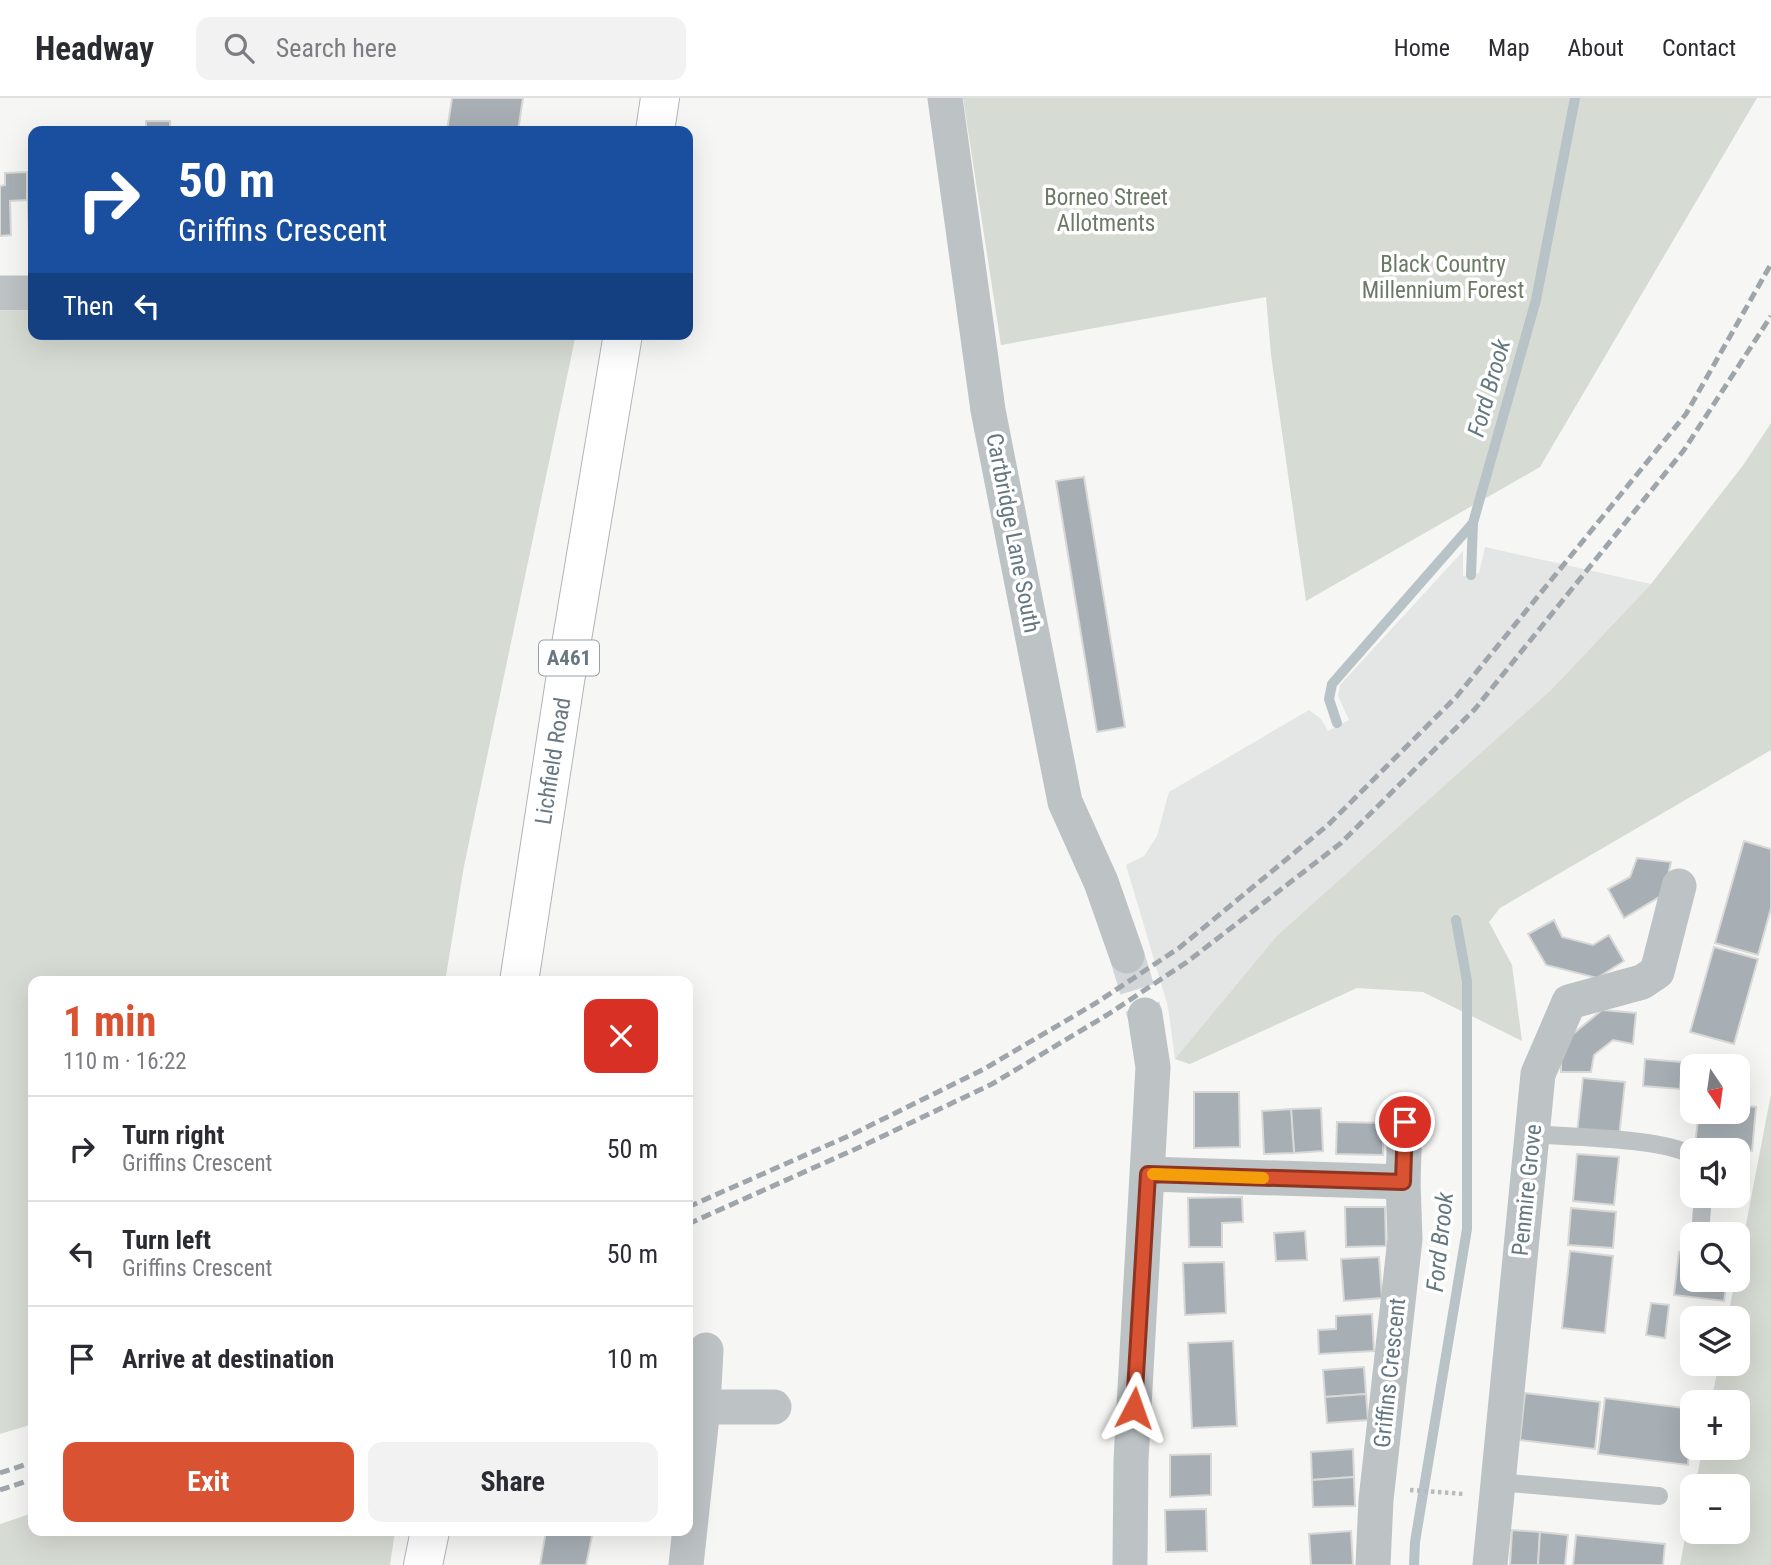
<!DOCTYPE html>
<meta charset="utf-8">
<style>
body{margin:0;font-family:"Roboto Condensed",sans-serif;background:#f2f2f3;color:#2b2b33;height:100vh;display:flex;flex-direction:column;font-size:26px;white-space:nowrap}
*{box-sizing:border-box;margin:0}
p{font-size:23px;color:#7c7c81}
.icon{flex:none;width:38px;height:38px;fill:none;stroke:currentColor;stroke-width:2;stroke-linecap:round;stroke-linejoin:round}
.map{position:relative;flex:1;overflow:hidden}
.details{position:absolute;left:28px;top:878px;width:665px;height:560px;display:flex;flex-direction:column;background:#fff;border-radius:14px;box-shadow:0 7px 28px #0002}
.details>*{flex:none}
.hud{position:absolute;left:28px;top:28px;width:665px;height:214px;border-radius:14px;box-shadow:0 7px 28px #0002;background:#1a4fa0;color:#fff;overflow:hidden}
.needle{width:46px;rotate:167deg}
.buttons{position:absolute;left:1680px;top:956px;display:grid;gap:14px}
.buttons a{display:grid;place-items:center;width:70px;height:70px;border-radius:14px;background:#fff;box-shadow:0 7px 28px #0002;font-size:35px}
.pin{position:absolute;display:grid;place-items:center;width:60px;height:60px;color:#fff;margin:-30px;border:4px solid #fff;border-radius:50%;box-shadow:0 2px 7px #0007}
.me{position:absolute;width:77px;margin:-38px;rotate:4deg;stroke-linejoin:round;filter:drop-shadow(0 0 5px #0008)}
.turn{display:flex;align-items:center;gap:24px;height:147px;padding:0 35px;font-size:32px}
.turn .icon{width:91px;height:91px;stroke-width:2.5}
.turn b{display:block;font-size:49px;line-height:60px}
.then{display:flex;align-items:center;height:66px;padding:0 35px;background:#0003;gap:14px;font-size:26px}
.round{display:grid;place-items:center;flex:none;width:74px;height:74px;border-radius:14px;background:#f2f2f3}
.head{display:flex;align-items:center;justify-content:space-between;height:119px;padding:0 35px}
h1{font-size:42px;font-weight:700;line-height:52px;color:#d95231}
.action{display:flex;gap:14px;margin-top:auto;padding:14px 35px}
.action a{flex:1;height:80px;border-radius:14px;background:#d95231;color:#fff;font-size:28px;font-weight:700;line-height:80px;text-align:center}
.action a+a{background:#f2f2f3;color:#2b2b33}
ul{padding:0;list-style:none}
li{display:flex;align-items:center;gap:21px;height:105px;padding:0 35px;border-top:2px solid #e1e1e2}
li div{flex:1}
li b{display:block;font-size:26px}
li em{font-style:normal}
header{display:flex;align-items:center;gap:42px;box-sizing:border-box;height:98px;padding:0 35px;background:#fff;border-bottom:2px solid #e1e1e2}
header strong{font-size:33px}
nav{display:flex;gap:38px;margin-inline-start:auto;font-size:24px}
.search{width:490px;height:63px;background:#f2f2f3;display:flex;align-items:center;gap:18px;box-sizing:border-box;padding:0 24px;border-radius:14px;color:#7c7c81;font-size:26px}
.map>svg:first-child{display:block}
</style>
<header>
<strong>Headway</strong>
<div class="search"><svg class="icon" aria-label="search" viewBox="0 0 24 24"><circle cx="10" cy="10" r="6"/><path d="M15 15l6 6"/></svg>Search here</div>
<nav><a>Home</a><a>Map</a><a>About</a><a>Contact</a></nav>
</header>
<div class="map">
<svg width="1771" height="1467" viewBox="0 0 1771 1467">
<rect width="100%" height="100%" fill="#f6f6f4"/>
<!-- built -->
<path fill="#e4e5e5" d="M 1485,449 L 1651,486 L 1551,592 L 1446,689 L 1190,966 L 1175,961 L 1168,909 L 1126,767 L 1144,758 L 1157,738 L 1169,694 L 1309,612 L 1321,621 L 1328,633 L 1349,622 L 1338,598 L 1340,587 L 1463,453 L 1463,478 L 1479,475 Z"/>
<!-- green -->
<g fill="#d6dbd3">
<path d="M 963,0 L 1757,0 L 1540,369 L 1306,503 L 1271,257 L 1266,199 L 1001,247 Z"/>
<path d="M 0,213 L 33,213 L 33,236 L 576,236 L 464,768 L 445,884 L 33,884 L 33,1326 L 0,1336 Z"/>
<path d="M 1771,325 L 1771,652 L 1500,810 L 1489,824 L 1512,867 L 1522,943 L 1423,894 L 1357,890 L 1190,966 L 1175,961 L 1277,838 L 1551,592 L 1651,486 L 1744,366 Z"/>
<path d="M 1771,996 L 1771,1467 L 1680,1467 L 1692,1403 L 1692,1433 L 1738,1433 L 1738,1388 L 1695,1388 L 1703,1349 L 1738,1349 L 1738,1304 L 1711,1304 L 1719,1265 L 1738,1265 L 1738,1220 L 1728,1220 L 1735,1181 L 1738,1181 L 1738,1168 Z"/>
<path d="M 33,1415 L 33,1433 L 395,1433 L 390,1467 L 0,1467 L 0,1426 Z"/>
</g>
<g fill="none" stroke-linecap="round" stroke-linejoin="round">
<!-- stream -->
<g stroke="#b7c3c7" stroke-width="10">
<path d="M 1471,477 L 1473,425 L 1536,202 L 1575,0"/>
<path d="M 1337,625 L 1329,601 L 1332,586 L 1473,425"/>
<path d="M 1414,1467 L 1415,1444 L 1467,1131 L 1467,883 L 1456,822"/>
</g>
</g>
<!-- building -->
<g fill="#a7afb4" stroke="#d8d8d6" stroke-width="2">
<path d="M 452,0 L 523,0 L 518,33 L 447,33 Z"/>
<rect x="146" y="23" width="24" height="10"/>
<path d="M 27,74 L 27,102 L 10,103 L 11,137 L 0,138 L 0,88 L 5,87 L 5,75 Z"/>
<path d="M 27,81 L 33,81 L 33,132 L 29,132 Z"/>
<path d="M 1084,379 L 1125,629 L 1097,634 L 1056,383 Z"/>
<path d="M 1744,743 L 1771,751 L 1771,810 L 1758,857 L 1715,845 Z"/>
<path d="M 1637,760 L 1671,764 L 1664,796 L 1624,820 L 1608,791 L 1630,779 Z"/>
<path d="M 1554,822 L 1562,839 L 1593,847 L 1609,837 L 1624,863 L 1597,880 L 1546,867 L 1528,836 Z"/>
<path d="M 1714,849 L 1758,861 L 1734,946 L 1690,934 Z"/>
<path d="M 1602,912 L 1636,915 L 1633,946 L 1613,942 L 1594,957 L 1591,974 L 1561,974 L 1561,946 Z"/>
<path d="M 1645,961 L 1682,964 L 1680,991 L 1643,988 Z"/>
<path d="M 1583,980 L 1625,984 L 1619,1039 L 1577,1035 Z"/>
<path d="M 1194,994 L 1239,994 L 1240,1049 L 1194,1050 Z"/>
<path d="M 1738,1007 L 1756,1009 L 1752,1053 L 1695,1047 L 1699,1013 L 1738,1013 Z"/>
<path d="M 1321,1010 L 1323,1053 L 1294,1055 L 1291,1011 Z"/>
<path d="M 1291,1011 L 1294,1055 L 1264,1056 L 1262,1013 Z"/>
<path d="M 1337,1024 L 1383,1025 L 1383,1057 L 1336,1056 Z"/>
<path d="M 1577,1056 L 1619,1059 L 1614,1107 L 1573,1103 Z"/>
<path d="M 1242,1099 L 1243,1124 L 1222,1125 L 1222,1149 L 1189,1149 L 1188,1100 Z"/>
<path d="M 1345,1109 L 1385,1109 L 1386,1148 L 1346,1149 Z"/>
<path d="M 1571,1110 L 1616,1114 L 1613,1150 L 1568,1147 Z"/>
<path d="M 1305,1133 L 1307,1162 L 1276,1163 L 1274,1135 Z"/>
<path d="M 1570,1153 L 1613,1158 L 1605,1235 L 1562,1230 Z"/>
<path d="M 1679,1154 L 1692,1156 L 1692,1181 L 1727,1181 L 1724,1203 L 1674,1197 Z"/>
<path d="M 1379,1159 L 1382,1200 L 1344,1203 L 1341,1161 Z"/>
<path d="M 1224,1164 L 1226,1215 L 1185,1217 L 1183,1165 Z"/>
<path d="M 1651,1205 L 1669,1207 L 1665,1240 L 1646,1237 Z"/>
<path d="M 1372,1216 L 1374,1253 L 1319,1256 L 1318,1232 L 1336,1231 L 1336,1218 Z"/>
<path d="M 1233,1243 L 1237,1328 L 1192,1330 L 1188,1245 Z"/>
<path d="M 1364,1269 L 1366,1296 L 1325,1299 L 1323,1272 Z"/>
<path d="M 1525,1295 L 1600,1304 L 1595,1351 L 1520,1342 Z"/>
<path d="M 1366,1296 L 1368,1322 L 1327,1325 L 1325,1299 Z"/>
<path d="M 1605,1300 L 1692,1311 L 1688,1367 L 1598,1356 Z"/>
<path d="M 1353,1351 L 1354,1379 L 1312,1382 L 1311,1354 Z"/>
<path d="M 1211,1356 L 1211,1397 L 1170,1399 L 1170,1357 Z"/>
<path d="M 1354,1379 L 1355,1408 L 1313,1409 L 1312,1382 Z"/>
<path d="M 1206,1411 L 1207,1453 L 1166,1454 L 1165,1412 Z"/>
<path d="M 1512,1432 L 1540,1434 L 1538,1467 L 1510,1467 Z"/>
<path d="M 546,1433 L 593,1433 L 586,1467 L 540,1467 Z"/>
<path d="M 1351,1433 L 1353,1467 L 1311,1467 L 1309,1436 Z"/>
<path d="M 1540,1434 L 1568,1437 L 1565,1467 L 1538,1467 Z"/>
<path d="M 1576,1437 L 1665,1446 L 1663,1467 L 1573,1467 Z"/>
</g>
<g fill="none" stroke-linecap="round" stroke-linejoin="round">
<!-- minor-tunnel -->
<path stroke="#d2d6d8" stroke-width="35" stroke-dasharray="35 18" stroke-linecap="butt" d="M 1127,858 L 1145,917"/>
<defs>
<g id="trunk">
<path d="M 655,33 L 660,0"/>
<path d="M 519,884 L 565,583 L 623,236"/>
<path d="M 423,1467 L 430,1433"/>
</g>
</defs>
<!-- trunk casing -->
<use href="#trunk" stroke="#b1b5b8" stroke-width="40"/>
<!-- path -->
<path stroke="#b8bbbd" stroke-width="4.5" stroke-dasharray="3.5 3.5" stroke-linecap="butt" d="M 1410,1392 L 1464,1396"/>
<!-- service -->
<g stroke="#bdc2c5" stroke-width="18">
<path d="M 1532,1036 C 1571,1039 1661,1040 1692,1057"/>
<path d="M 1701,1123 L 1703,1097"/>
<path d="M 1498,1384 L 1659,1398"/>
</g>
<!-- minor -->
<g stroke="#bdc2c5" stroke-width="35">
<path d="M 945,0 L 988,312 L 1065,704 L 1101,784 L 1127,858"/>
<path d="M 0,195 L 33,195"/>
<path d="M 1148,1076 L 1403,1084"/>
<path d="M 703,1309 L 774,1309"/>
<path d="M 686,1467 L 703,1309 L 706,1252"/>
<path d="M 1130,1467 L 1131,1362 L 1153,969 L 1145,917"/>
<path d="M 1373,1467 L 1376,1402 L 1405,1141 L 1403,1084 L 1405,1024"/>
<path d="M 1490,1467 L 1538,976 L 1569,904 L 1642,884 L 1657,874 L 1679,788"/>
</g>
<!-- trunk -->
<use href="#trunk" stroke="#fff" stroke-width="38"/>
<!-- rail -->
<g stroke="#9fa6ab" stroke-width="5" stroke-dasharray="10 5" stroke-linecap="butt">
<path d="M 688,1109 L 853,1036 L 984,971 L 1096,905 L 1179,850 L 1328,727 L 1457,598 L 1686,316 L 1771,166"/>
<path d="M 688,1126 L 860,1049 L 992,986 L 1107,917 L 1187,864 L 1341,745 L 1475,611 L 1684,352 L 1771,218"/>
<path d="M 0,1375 L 33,1364"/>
<path d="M 0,1392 L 33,1381"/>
</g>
</g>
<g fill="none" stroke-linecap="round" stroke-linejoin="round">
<defs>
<path id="route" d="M 1134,1310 L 1148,1076 L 1403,1084 L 1405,1024"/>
</defs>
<!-- route casing -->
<use href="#route" stroke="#8d3520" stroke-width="18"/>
<!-- route -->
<use href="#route" stroke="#d95231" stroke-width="12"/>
<!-- slow -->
<path stroke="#f59e0b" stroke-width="12" d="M 1153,1076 L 1263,1080"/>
</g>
<g text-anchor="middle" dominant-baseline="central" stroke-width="7" stroke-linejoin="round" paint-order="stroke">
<!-- shield labels -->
<rect fill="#fff" stroke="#95a0a8" stroke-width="2" x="539" y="542.5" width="60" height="35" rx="5"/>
<g font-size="21" font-weight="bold" fill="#677883">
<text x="569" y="560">A461</text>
</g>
<!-- park labels -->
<g font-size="23" fill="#6b7a66" stroke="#fff">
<text x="1106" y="99">Borneo Street<tspan x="1106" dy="26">Allotments</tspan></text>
<text x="1443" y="166">Black Country<tspan x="1443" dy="26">Millennium Forest</tspan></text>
</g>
<!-- street labels -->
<g font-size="23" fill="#677883" stroke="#fff">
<text transform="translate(1013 435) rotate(79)">Cartbridge Lane South</text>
<text transform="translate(553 663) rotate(-81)">Lichfield Road</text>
<text transform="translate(1527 1092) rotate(-84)">Penmire Grove</text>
<text transform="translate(1390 1275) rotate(-84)">Griffins Crescent</text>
</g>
<!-- water labels -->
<g font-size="24" font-style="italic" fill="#63787f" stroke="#fff">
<text transform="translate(1489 290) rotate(-74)">Ford Brook</text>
<text transform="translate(1440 1144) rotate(-84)">Ford Brook</text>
</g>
</g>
</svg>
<div class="buttons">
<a><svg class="needle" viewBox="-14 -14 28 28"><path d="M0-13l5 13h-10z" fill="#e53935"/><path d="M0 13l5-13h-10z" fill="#7c7c81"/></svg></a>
<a><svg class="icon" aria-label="sound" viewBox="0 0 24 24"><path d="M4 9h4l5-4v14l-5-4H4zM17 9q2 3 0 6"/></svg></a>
<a><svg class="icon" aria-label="search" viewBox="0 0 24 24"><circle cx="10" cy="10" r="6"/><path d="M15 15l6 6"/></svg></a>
<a><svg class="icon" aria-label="layers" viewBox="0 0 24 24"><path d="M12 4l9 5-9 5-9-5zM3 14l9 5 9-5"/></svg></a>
<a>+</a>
<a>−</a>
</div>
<div class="pin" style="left:1405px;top:1024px;background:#d93025"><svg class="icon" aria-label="arrive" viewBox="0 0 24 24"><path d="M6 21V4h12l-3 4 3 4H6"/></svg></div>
<svg class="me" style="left:1134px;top:1310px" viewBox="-20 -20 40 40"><path d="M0-17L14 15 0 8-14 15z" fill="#d95231" stroke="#fff" stroke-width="4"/></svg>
<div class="hud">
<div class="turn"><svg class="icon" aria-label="right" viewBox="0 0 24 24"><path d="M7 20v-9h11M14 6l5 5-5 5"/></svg><div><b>50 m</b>Griffins Crescent</div></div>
<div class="then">Then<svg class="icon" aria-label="left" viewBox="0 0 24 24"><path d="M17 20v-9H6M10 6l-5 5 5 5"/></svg></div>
</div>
<section class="details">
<div class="head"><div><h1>1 min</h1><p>110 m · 16:22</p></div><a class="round" style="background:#d93025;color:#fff"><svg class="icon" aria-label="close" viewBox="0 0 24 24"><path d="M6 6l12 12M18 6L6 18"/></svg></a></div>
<ul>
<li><svg class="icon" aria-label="right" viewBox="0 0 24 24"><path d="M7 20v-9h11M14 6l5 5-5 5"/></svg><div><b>Turn right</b><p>Griffins Crescent</p></div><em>50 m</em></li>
<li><svg class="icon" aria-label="left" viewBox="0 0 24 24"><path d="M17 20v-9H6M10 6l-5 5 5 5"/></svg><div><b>Turn left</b><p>Griffins Crescent</p></div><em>50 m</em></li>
<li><svg class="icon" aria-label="arrive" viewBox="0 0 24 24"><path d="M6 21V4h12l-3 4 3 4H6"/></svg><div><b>Arrive at destination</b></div><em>10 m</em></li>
</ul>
<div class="action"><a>Exit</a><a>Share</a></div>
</section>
</div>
